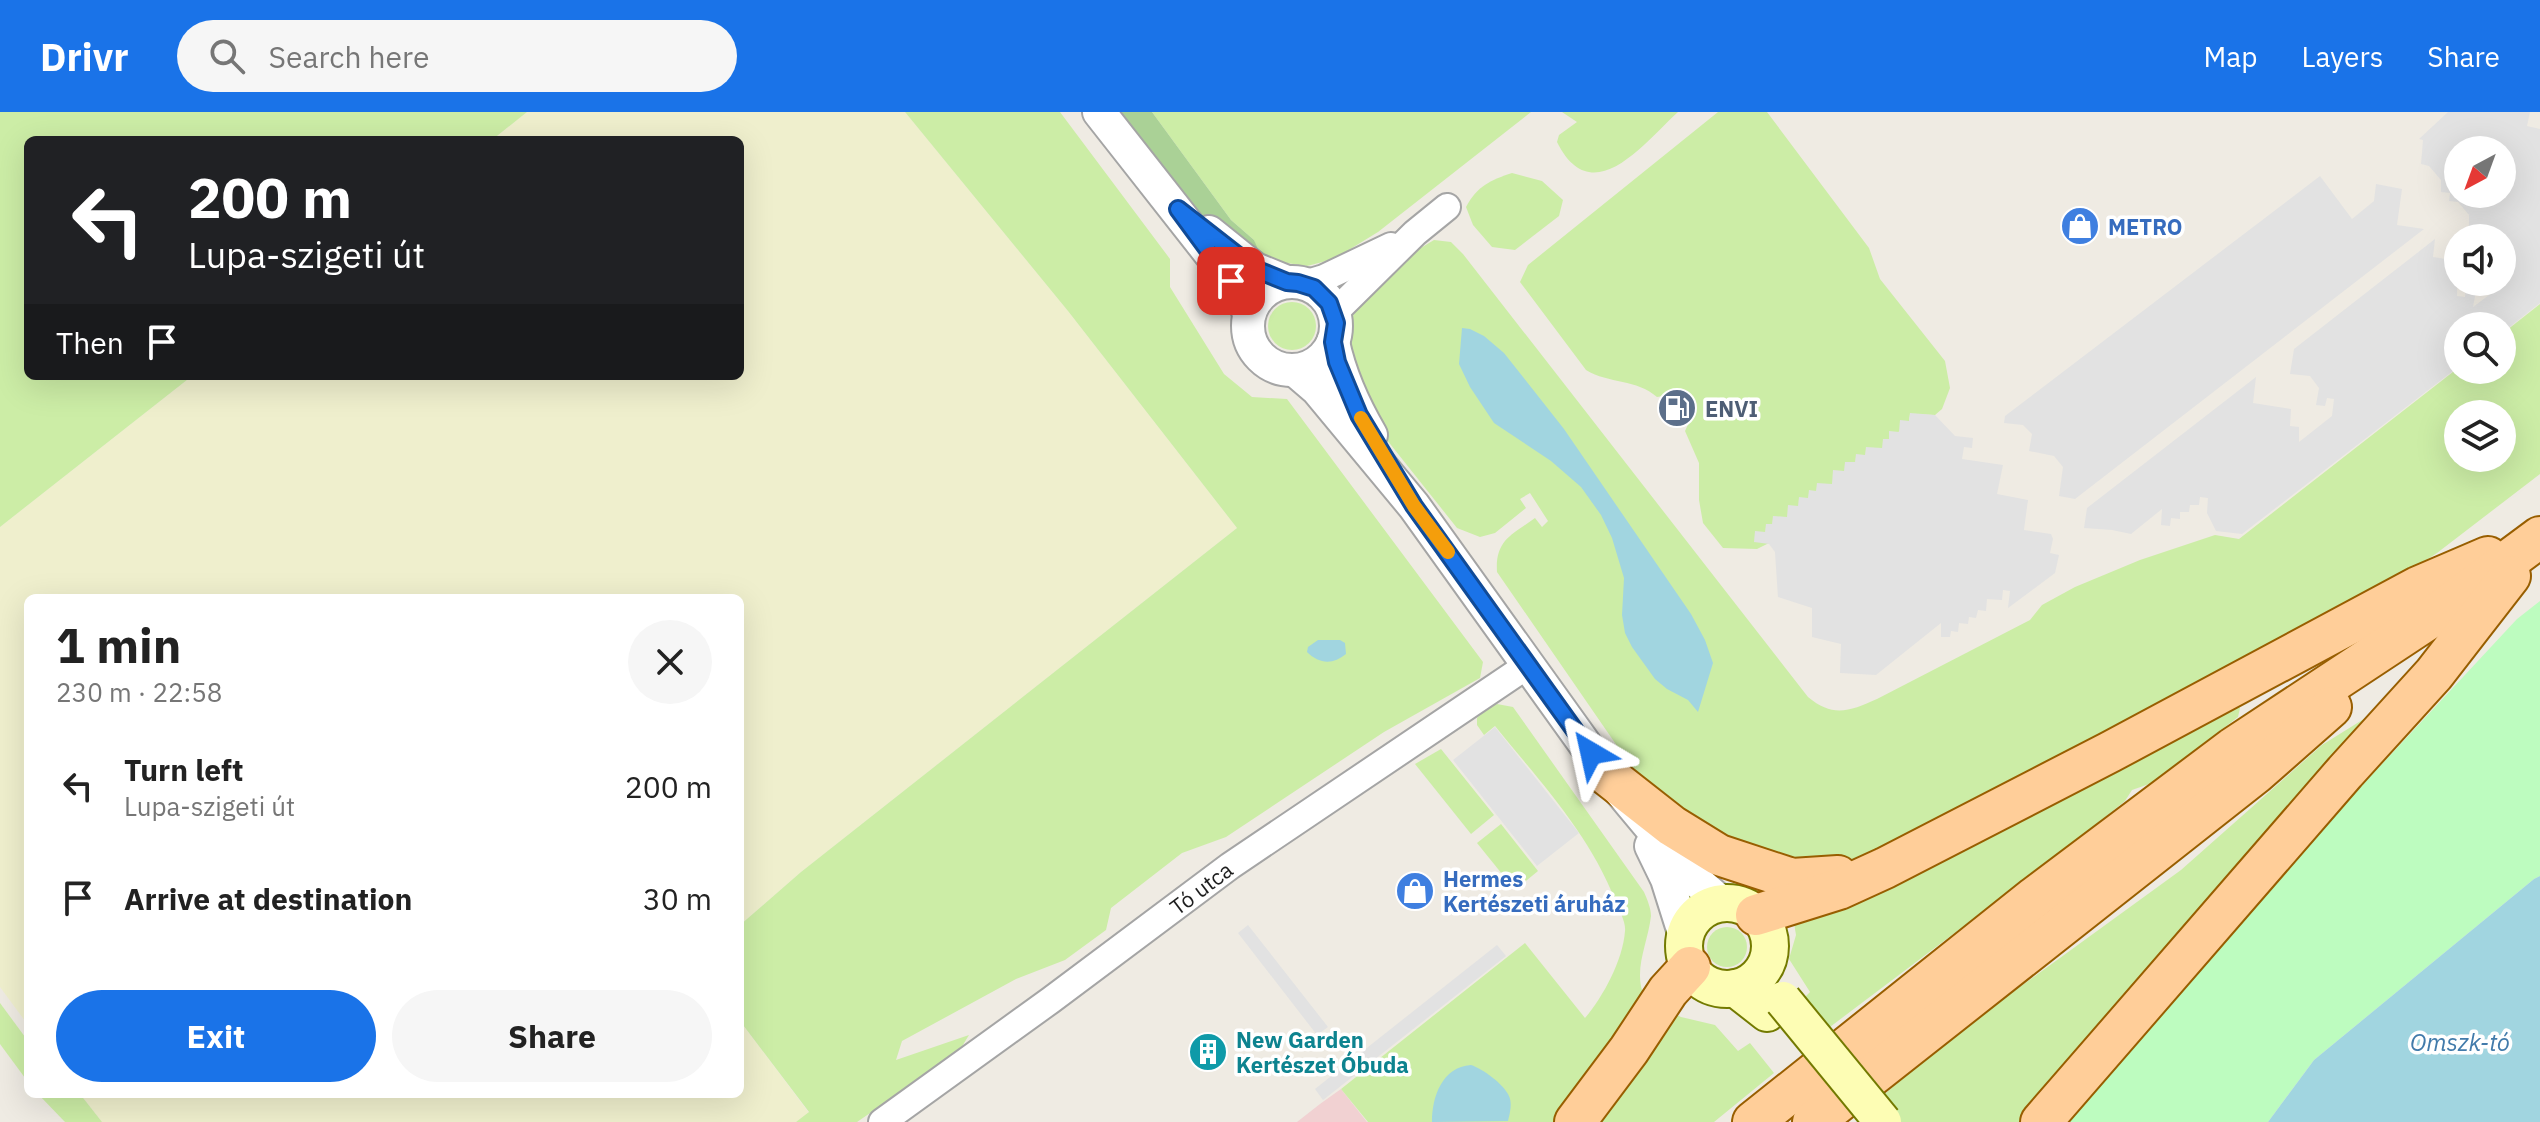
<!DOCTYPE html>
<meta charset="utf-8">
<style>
body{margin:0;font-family:"IBM Plex Sans",sans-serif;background:#f6f6f6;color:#222;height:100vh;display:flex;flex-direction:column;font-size:30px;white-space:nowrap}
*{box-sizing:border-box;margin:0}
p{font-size:26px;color:#767676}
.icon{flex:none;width:44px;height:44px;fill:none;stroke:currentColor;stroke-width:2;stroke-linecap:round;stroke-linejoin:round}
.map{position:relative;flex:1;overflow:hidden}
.sheet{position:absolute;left:24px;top:482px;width:720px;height:504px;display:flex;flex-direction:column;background:#fff;border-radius:12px;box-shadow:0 8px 32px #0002}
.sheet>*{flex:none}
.hud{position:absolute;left:24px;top:24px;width:720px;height:244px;border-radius:12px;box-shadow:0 8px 32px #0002;background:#202124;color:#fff;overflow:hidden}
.needle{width:52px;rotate:221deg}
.fabs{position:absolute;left:2444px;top:24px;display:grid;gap:16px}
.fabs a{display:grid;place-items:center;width:72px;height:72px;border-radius:50%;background:#fff;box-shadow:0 8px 32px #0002;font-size:40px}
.pin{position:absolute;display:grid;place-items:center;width:68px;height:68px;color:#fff;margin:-34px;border-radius:16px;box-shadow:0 4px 12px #0006}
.me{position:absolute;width:88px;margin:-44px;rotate:324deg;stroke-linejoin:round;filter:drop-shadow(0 0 6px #0008)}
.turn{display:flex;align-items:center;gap:28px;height:168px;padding:0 32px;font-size:36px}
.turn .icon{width:104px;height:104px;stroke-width:2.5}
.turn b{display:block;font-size:56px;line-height:68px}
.then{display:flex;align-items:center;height:76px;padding:0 32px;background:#0003;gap:16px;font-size:30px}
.round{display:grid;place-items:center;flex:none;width:84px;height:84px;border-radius:42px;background:#f6f6f6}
.summary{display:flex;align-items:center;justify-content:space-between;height:136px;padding:0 32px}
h1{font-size:48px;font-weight:800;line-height:60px}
.cta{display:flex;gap:16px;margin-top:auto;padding:16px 32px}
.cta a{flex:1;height:92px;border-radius:48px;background:#1a73e8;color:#fff;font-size:32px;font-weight:800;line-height:92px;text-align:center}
.cta a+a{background:#f6f6f6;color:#222}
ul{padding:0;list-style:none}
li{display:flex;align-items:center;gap:24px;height:112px;padding:0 32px}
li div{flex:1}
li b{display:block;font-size:30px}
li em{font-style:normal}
header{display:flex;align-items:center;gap:48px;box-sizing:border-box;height:112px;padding:0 40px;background:#1a73e8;color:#fff}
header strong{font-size:38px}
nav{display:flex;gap:44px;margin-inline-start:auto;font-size:28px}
.search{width:560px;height:72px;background:#f6f6f6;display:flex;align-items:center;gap:20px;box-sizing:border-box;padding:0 28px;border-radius:44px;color:#767676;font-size:30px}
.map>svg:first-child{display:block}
</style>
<header>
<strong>Drivr</strong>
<div class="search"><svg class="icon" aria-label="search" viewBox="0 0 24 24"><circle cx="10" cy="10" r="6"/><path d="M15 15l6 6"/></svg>Search here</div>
<nav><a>Map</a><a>Layers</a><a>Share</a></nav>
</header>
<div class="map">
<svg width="2540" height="1010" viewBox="0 0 2540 1010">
<rect width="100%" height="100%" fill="#efebe3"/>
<!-- commercial -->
<path fill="#f1d1d2" d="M 1341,977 L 1367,1010 L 1297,1010 L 1320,992 Z"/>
<!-- farmland -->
<g fill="#efefcd">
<path d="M 527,0 L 905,0 L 1068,199 L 1237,416 L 801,760 L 740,813 L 740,486 L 28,486 L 28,913 L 0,875 L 0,415 L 192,264 L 740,264 L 740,28 L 492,28 Z"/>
<path d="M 740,909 L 809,1001 L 796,1010 L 102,1010 L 80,982 L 740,982 Z"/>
</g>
<!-- grass -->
<g fill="#cceda6" fill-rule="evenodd">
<path d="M 0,0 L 527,0 L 492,28 L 28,28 L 28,264 L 192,264 L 0,415 Z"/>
<path d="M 905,0 L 1060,0 L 1170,147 L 1170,175 L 1224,262 L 1252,285 L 1287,287 L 1483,550 L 1480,566 L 1384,620 L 1226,725 L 1182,741 L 1111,796 L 1106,818 L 1065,848 L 1016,867 L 902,929 L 896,948 L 969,923 L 958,941 L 857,1010 L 796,1010 L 809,1000 L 740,909 L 740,813 L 801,760 L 1237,416 L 1068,199 Z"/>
<path d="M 1152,0 L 1531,0 L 1378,120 L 1334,147 L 1307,154 L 1280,150 L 1260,152 L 1254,128 L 1231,108 Z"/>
<path d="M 1562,0 L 1678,0 C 1643,32 1592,100 1557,30 L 1559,23 L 1577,10 Z"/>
<path d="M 1718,0 L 1767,0 L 1869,136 L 1880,167 L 1945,249 L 1950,276 L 1942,297 L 1935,303 L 1910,302 L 1909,309 L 1882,337 L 1865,343 L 1832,372 L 1816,379 L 1787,405 L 1772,413 L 1769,431 L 1757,437 L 1723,436 L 1703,411 L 1699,388 L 1699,351 L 1685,319 L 1692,304 L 1675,282 L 1657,285 C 1637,267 1609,272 1586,258 L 1520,170 L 1528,153 Z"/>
<path d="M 1512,61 L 1542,69 L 1563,88 L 1559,104 L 1515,138 L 1492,135 L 1473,113 L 1466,95 C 1477,74 1491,68 1512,61 Z"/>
<path d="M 1434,128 L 1451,130 L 1463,142 L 1808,585 C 1833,606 1850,599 1877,587 L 2030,508 L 2042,493 L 2075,475 L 2140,448 L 2215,423 L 2239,427 L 2458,256 L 2502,258 L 2502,222 L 2540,192 L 2540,362 L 2437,441 L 2387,474 L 1868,749 L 1820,757 L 1759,747 L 1644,673 L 1497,460 C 1495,428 1512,423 1535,406 L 1542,415 L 1548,409 L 1530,381 L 1520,387 L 1526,396 L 1495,421 L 1480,425 L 1457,416 L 1379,318 L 1347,239 L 1351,226 L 1351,207 L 1367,182 L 1419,137 ZM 2458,302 L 2502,302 L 2502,346 L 2458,346 Z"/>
<circle cx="1292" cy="214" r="24"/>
<path d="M 2232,589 L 2240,596 L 2238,605 L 2152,671 L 2132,678 L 2125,689 L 2054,746 L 1822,921 L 1799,891 L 1810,880 L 1789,847 L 1796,823 L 1793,805 L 1866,788 L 1947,747 Z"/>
<path d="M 1497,592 L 1513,595 L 1644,780 C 1647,787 1651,796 1651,804 C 1648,831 1632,860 1645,886 L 1559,1010 L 1368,1010 L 1341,977 L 1525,831 L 1585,906 C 1603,885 1623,848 1625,819 C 1626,810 1619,798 1616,790 C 1589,721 1541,671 1495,614 L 1484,623 L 1477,613 L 1477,606 L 1482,600 Z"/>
<path d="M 2367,605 L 2362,614 L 2019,1010 L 1896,1010 L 1879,987 L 1944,930 L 2181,758 L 2322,633 Z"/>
<path d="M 1441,637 L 1494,703 L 1471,722 L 1415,652 Z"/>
<path d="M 1501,712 L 1538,759 L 1515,778 L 1477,731 Z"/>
<circle cx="1727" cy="835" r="20"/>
<path d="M 0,891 L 28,929 L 28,970 L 0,932 Z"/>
<path d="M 1662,896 L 1681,905 L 1715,913 L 1738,939 L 1750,931 L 1774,961 L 1714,1010 L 1583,1010 Z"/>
<path d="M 38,982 L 80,982 L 102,1010 L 65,1010 Z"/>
</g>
<!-- forest -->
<path fill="#aad196" d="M 1117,0 L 1152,0 L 1231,108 L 1254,128 L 1260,142 L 1226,126 L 1194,95 Z"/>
<!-- park -->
<path fill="#bdfcbf" d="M 2540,489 L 2540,764 L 2534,767 L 2314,948 L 2268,1010 L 2055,1010 L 2087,969 L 2517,507 Z"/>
<!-- parking -->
<g fill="#e2e2e2" fill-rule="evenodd">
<path d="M 2448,0 L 2530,0 L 2527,14 L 2540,17 L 2540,191 L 2502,221 L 2502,214 L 2458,214 L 2458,255 L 2242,422 L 2216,419 L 2207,401 L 2208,386 L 2200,385 L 2199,393 L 2190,393 L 2189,400 L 2180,400 L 2180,407 L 2171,406 L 2170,414 L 2161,413 L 2162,397 L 2131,422 L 2112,418 L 2084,416 L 2087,396 L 2256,265 L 2253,291 L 2291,297 L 2290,314 L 2299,315 L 2299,330 L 2332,304 L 2334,287 L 2327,286 L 2325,294 L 2316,293 L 2319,276 L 2310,264 L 2290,262 L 2294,237 L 2435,127 L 2433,145 L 2458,149 L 2457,184 L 2465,185 L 2466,177 L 2476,179 L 2473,195 L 2508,169 L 2509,151 L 2502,150 L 2502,126 L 2477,125 L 2478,117 L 2469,116 L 2469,103 L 2458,90 L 2449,89 L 2450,81 L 2441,80 L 2441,68 L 2429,54 L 2421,52 L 2423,28 L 2419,27 ZM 2458,38 L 2502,38 L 2502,82 L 2458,82 Z"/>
<path d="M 2320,64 L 2352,107 L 2374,89 L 2376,72 L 2402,77 L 2397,113 L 2424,117 L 2075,387 L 2059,384 L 2063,355 L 2054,344 L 2029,339 L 2032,322 L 2023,313 L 2004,311 L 2005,304 Z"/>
<path d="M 1910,301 L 1935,303 L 1955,324 L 1973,326 L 1972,336 L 1964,335 L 1962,347 L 2003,353 L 1997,382 L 2028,388 L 2024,418 L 2051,422 L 2053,427 L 2050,441 L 2059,443 L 2055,461 L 2008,496 L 2010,479 L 2003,478 L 2002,488 L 1987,487 L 1986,499 L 1978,498 L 1976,506 L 1969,505 L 1968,512 L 1959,511 L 1958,520 L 1951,519 L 1950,525 L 1941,525 L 1941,511 L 1876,563 L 1840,561 L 1841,532 L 1812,525 L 1812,496 L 1778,485 L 1775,440 L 1769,432 L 1754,430 L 1755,419 L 1765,420 L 1766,412 L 1772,412 L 1773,404 L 1787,405 L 1788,393 L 1798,394 L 1799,385 L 1808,386 L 1809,378 L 1816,379 L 1817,371 L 1832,372 L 1833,358 L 1844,359 L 1845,350 L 1855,350 L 1856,342 L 1865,343 L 1866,335 L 1882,336 L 1883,327 L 1889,327 L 1889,319 L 1899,320 L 1900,308 L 1909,309 Z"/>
<path d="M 1495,615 L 1579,721 L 1537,754 L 1453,648 Z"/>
<path d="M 1248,813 L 1328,915 L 1317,923 L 1238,821 Z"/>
<path d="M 1497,833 L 1506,844 L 1323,988 L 1315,977 Z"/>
</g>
<!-- water -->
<g fill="#a1d5e0">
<path d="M 1462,216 L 1470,217 L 1484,224 L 1504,241 L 1564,317 L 1691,502 L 1705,528 L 1713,551 L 1698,600 L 1688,588 L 1667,577 L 1655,567 L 1632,535 L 1625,521 L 1622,503 L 1624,466 L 1612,426 L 1601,403 L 1581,375 L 1551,349 L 1494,311 L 1470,275 L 1459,252 Z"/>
<path d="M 1318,528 L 1340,528 L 1345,531 L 1346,542 C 1333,553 1319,552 1307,540 L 1308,535 Z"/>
<path d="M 2540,764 L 2540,1010 L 2268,1010 L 2314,948 L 2534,767 Z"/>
<path d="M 1471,953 C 1483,957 1502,971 1508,982 C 1513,990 1510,1001 1508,1009 L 1432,1010 C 1432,985 1442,955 1471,953 Z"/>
</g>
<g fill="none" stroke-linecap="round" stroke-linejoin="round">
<defs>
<g id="minor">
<path d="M 1304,172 L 1324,166 L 1391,134"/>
<path d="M 1334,201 L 1415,121 L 1447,95"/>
<path d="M 882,1010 L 1051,888 L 1230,754 L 1528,553"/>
</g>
<g id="tertiary">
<path d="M 1099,0 L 1220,154 L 1242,185 L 1249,201"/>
<path d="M 1209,120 L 1255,157 L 1287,170"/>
<circle cx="1292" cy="214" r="44"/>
<path d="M 1333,230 C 1340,263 1354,294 1371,323"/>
<path d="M 1296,259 L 1317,277 L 1414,394 L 1607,663 L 1693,766 L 1723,792"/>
<path d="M 1651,734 L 1667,767 L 1685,824"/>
</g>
<g id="secondary">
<circle cx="1727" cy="834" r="43"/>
<path d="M 1735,876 L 1767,901"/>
</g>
<g id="primary">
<path d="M 1607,663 L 1672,714 L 1719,743 L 1792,767 L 1838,764"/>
<path d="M 1756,803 L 1839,777 L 1885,756 L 2110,640 L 2418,475 L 2488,445"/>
<path d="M 1575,1010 L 1629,938 L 1668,879 L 1690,855"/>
<path d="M 1753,1010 L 2035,785 L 2233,636 L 2439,500 L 2540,425"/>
<path d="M 1813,1010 L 2256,661 L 2331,595"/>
<path d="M 2041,1010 L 2345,660 L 2434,562 L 2510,464"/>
</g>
</defs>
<!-- minor casing -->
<use href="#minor" stroke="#a5a5a5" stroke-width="30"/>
<!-- tertiary casing -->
<use href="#tertiary" stroke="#a5a5a5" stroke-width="36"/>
<!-- secondary casing -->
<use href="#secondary" stroke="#737a00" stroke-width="40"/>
<!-- primary casing -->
<use href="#primary" stroke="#985e00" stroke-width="44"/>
<!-- minor -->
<use href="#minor" stroke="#fff" stroke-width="26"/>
<!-- tertiary -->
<use href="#tertiary" stroke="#fff" stroke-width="32"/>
<!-- secondary -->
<use href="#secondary" stroke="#fdfdb4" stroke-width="36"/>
<!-- primary -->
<use href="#primary" stroke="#ffce99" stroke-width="40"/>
<defs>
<path id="secondary-bridge" d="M 1783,888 L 1883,1010"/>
</defs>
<!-- secondary-bridge casing -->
<use href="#secondary-bridge" stroke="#737a00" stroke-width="40" stroke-linecap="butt"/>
<!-- secondary-bridge -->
<use href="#secondary-bridge" stroke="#fdfdb4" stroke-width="36"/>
</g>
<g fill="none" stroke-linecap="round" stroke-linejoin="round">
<defs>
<path id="route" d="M 1231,169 L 1178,97 L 1255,157 L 1287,170 L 1298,171 L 1314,176 L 1329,191 L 1336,211 L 1333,230 L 1337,250 L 1359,303 L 1414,394 L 1591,641"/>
</defs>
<!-- route casing -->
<use href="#route" stroke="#114b97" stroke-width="20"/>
<!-- route -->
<use href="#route" stroke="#1a73e8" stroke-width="14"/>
<!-- slow -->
<path stroke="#f59e0b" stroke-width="14" d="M 1361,306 L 1414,394 L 1448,440"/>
</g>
<!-- icons -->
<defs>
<symbol id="shop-disc" viewBox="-11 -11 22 22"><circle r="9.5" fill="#3f7fe0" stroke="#fff"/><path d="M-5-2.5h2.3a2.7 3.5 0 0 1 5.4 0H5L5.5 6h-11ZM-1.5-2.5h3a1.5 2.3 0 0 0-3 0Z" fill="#fff"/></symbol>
<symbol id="fuel-disc" viewBox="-11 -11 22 22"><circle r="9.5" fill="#5c6f8a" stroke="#fff"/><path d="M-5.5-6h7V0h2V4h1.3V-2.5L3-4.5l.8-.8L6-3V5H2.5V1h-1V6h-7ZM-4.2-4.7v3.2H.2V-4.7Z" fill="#fff"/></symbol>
<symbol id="building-disc" viewBox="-11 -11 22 22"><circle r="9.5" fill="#0f9aa8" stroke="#fff"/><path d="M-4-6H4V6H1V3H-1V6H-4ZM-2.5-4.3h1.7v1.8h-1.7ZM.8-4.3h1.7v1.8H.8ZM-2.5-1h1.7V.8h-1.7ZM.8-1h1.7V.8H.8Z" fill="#fff"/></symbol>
</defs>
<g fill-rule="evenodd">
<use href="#shop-disc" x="2058" y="92" width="44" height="44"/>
<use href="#fuel-disc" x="1655" y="274" width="44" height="44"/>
<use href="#shop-disc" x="1393" y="757" width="44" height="44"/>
<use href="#building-disc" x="1186" y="918" width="44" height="44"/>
</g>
<g text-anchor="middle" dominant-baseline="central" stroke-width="7" stroke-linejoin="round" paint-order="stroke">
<!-- shop labels -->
<g font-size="22" font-weight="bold" fill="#366cbe" stroke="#fff" text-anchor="start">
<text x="2108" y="114">METRO</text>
<text x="1443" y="766">Hermes<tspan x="1443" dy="25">Kertészeti áruház</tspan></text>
</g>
<!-- service labels -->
<g font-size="22" font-weight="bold" fill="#4e5e75" stroke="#fff" text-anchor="start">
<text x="1705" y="296">ENVI</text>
</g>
<!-- street labels -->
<g font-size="22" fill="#1e1e1e" stroke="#fff">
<text transform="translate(1201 776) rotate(-37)">Tó utca</text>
</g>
<!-- culture labels -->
<g font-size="22" font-weight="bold" fill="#0d838f" stroke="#fff" text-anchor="start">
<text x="1236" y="927">New Garden<tspan x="1236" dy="25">Kertészet Óbuda</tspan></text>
</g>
<!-- water labels -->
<g font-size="24" font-style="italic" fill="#427bab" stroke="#fff">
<text x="2460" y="930">Omszk-tó</text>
</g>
</g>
</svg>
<div class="fabs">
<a><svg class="needle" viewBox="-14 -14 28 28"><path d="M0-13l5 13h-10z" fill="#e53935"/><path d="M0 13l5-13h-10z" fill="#767676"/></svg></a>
<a><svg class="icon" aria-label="sound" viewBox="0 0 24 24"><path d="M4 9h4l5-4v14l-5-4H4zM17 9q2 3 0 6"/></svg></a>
<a><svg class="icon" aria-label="search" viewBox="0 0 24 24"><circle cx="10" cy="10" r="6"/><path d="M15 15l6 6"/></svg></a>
<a><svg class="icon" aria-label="layers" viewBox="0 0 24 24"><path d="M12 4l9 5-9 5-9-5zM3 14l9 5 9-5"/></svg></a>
</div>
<div class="pin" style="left:1231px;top:169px;background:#d93025"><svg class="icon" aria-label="arrive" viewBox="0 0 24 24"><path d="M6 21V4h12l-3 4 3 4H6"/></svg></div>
<svg class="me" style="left:1591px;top:641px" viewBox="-20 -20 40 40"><path d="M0-17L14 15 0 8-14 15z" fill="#1a73e8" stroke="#fff" stroke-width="4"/></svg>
<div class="hud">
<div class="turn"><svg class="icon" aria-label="left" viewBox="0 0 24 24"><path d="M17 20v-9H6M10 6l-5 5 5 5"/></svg><div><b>200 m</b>Lupa-szigeti út</div></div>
<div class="then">Then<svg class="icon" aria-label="arrive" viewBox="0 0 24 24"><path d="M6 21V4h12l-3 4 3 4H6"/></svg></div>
</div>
<section class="sheet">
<div class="summary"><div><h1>1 min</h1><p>230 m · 22:58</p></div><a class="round"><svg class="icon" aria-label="close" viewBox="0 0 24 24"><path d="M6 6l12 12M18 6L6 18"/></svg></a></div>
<ul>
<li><svg class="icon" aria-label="left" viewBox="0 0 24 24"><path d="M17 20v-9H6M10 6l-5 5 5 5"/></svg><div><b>Turn left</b><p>Lupa-szigeti út</p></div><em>200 m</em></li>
<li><svg class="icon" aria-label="arrive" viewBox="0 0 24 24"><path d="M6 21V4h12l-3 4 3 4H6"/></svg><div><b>Arrive at destination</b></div><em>30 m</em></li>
</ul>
<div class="cta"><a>Exit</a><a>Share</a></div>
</section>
</div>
